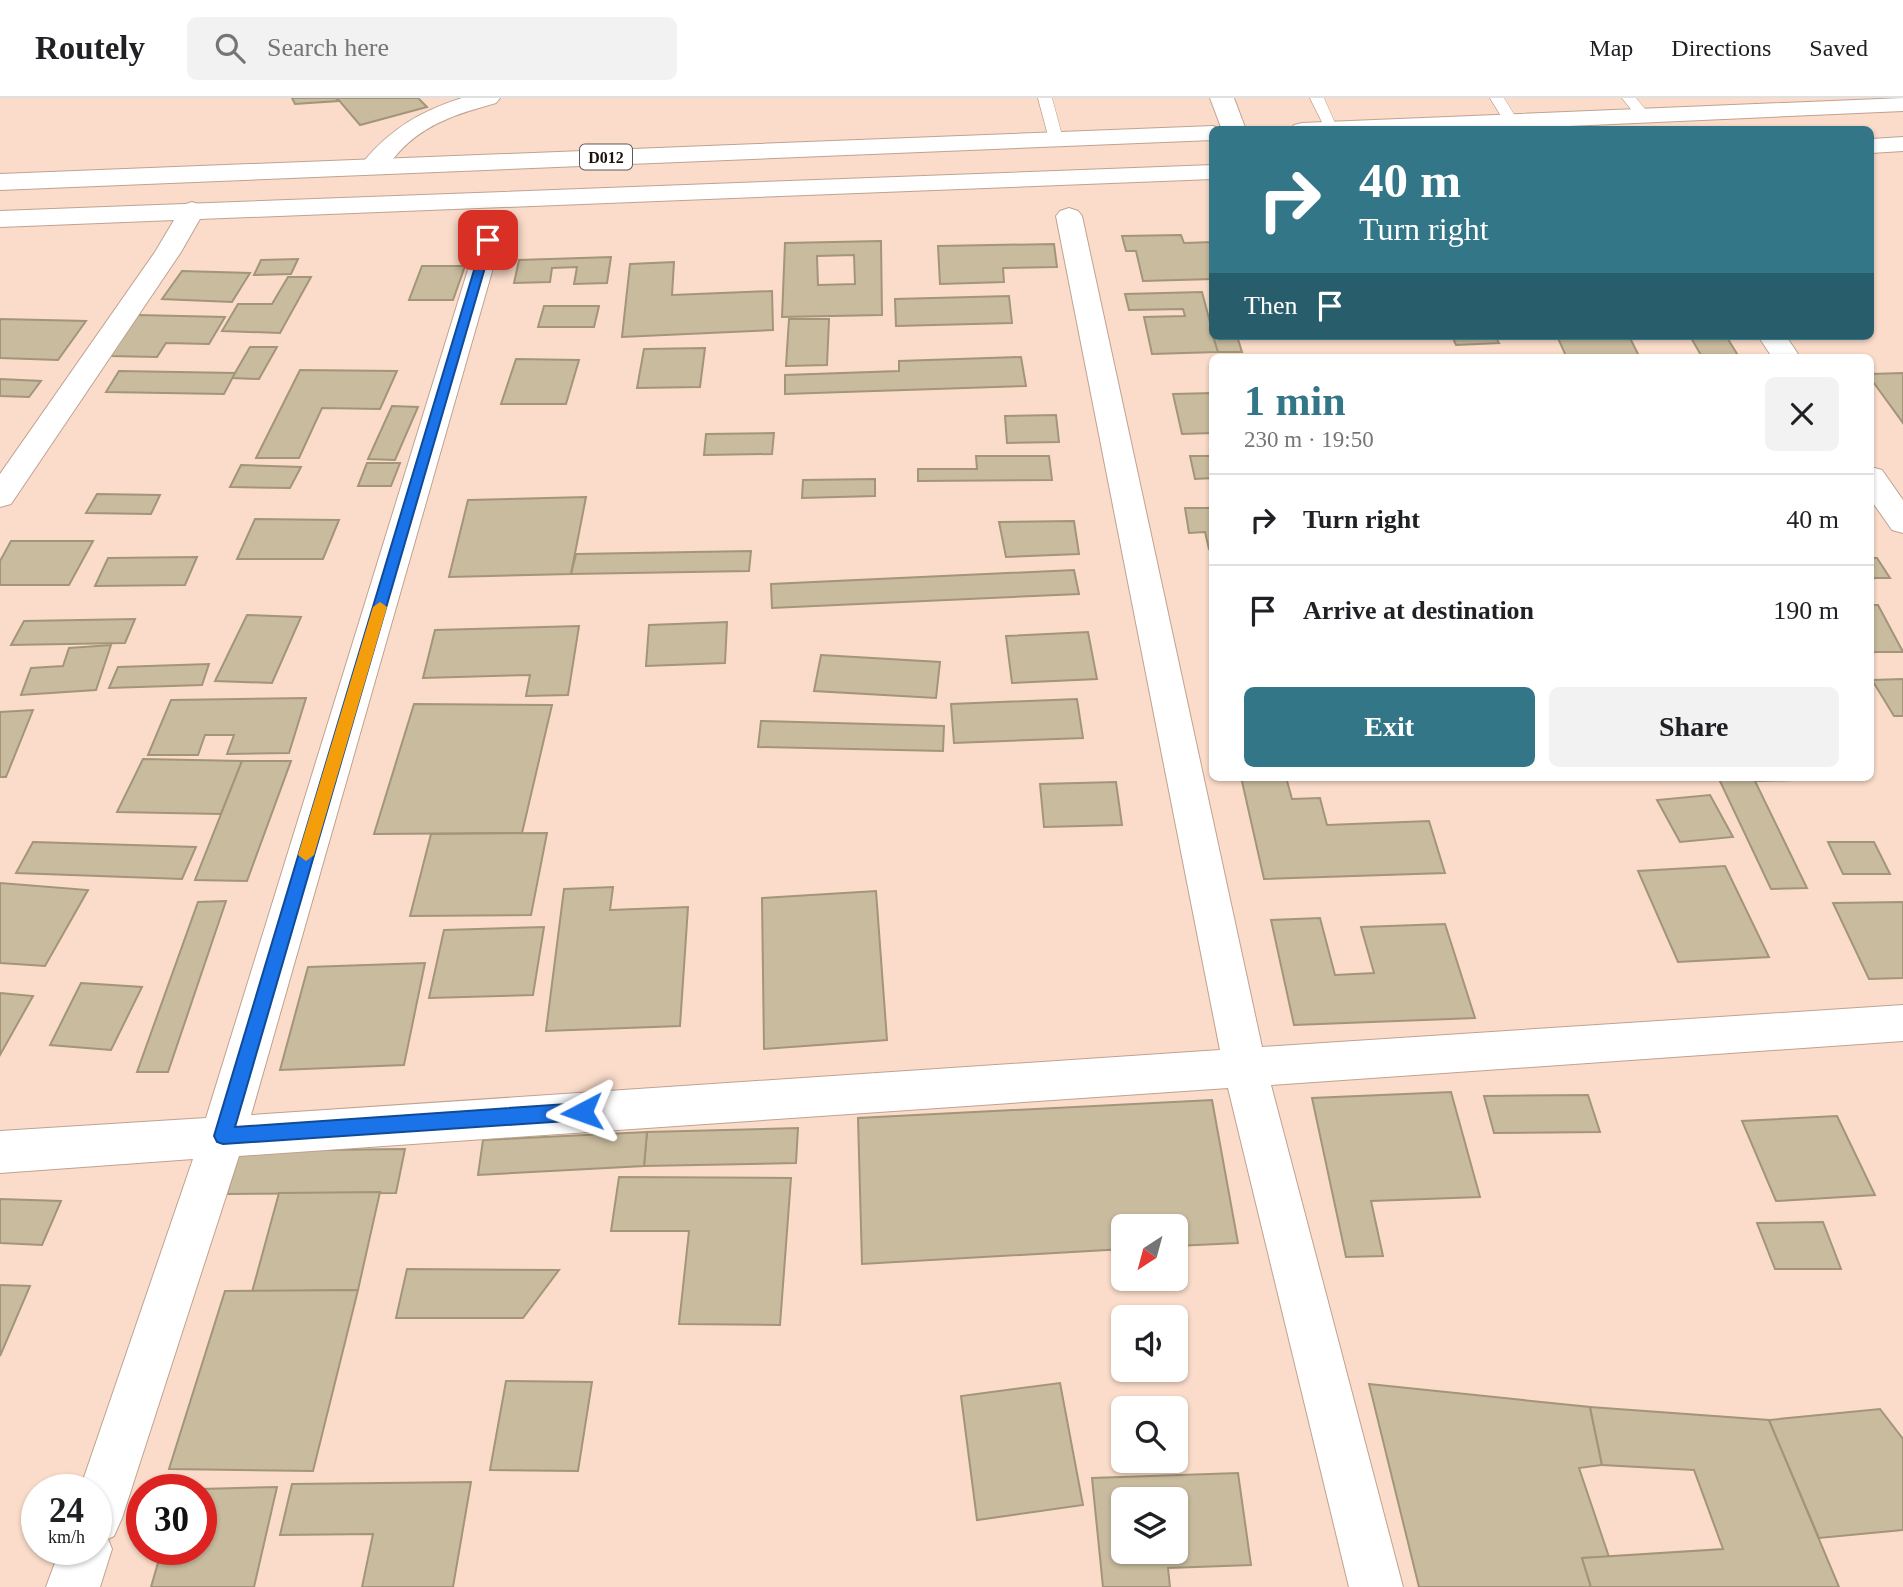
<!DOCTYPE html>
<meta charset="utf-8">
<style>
body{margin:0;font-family:"Times New Roman",serif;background:#f2f2f2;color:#202124;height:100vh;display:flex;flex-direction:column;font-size:26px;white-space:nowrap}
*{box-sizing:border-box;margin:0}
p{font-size:23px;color:#757577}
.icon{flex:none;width:38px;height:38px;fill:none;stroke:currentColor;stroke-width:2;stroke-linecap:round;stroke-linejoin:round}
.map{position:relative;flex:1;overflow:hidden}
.drawer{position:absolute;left:1209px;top:256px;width:665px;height:427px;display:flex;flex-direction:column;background:#fff;border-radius:10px;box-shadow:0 2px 5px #0004}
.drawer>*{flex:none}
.guide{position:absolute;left:1209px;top:28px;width:665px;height:214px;border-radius:10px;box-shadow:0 2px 5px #0004;background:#337687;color:#fff;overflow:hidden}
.needle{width:46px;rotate:216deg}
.buttons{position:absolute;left:1111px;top:1116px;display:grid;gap:14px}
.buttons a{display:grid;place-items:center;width:77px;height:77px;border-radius:10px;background:#fff;box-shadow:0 2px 5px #0004;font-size:35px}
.speed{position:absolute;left:21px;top:1376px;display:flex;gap:14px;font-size:35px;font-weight:700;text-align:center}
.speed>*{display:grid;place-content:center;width:91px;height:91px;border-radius:50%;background:#fff;box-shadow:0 2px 5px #0004;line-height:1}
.speed small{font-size:18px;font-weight:400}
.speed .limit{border:10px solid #d22;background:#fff;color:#111}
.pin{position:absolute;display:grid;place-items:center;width:60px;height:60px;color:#fff;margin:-30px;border-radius:14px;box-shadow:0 4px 10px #0006}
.me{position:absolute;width:77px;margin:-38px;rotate:266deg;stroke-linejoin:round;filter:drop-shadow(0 0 5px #0008)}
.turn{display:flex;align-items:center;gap:24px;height:147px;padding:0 35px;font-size:32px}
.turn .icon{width:91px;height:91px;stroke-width:2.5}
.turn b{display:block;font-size:49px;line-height:60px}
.then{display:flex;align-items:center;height:66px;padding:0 35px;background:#0003;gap:14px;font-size:26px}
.round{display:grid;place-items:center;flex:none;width:74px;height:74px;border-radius:10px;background:#f2f2f2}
.head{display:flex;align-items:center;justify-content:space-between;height:119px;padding:0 35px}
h1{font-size:42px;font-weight:700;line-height:52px;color:#337687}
.primary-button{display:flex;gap:14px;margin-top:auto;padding:14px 35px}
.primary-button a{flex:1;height:80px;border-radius:10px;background:#337687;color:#fff;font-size:28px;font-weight:700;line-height:80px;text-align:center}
.primary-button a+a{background:#f2f2f2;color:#202124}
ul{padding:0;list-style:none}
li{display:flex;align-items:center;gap:21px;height:91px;padding:0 35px;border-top:2px solid #e0e0e0}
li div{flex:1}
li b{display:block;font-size:26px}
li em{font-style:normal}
header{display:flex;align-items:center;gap:42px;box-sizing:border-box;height:98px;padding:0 35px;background:#fff;border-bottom:2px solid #e0e0e0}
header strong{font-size:33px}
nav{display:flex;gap:38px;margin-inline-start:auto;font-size:24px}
.search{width:490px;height:63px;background:#f2f2f2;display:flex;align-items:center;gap:18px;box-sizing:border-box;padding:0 24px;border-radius:10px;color:#757577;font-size:26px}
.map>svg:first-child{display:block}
</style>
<header>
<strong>Routely</strong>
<div class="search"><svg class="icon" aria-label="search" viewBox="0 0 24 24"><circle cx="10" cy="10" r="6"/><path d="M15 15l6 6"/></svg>Search here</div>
<nav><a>Map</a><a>Directions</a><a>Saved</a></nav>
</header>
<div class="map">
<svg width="1903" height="1489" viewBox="0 0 1903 1489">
<rect width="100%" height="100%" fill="#fbdcca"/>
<!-- building -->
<g fill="#c8bb9e" stroke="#a29579" stroke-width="2" fill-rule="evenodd">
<path d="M 292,0 L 336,0 L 338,3 L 295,6 Z"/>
<path d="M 337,0 L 418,0 L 427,9 L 360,27 Z"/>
<path d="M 1181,137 L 1184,145 L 1213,144 L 1213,181 L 1143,183 L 1136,153 L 1126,153 L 1122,138 Z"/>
<path d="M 881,143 L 882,217 L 782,219 L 785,145 ZM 854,157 L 855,186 L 818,187 L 817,158 Z"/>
<path d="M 1054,146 L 1057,169 L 1003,170 L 1004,184 L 940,186 L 938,148 Z"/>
<path d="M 611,159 L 607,185 L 574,186 L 577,169 L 552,170 L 550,184 L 514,185 L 519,162 Z"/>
<path d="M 298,161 L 291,176 L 254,177 L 261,162 Z"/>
<path d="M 674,164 L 672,197 L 772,193 L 773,232 L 622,239 L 630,166 Z"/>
<path d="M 422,168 L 465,168 L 453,202 L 409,202 Z"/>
<path d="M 182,173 L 250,175 L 232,204 L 162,201 Z"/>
<path d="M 288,179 L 311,179 L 280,235 L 222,233 L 238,206 L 272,206 Z"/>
<path d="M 1202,194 L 1218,254 L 1152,256 L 1144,219 L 1185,218 L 1183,211 L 1129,212 L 1125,196 Z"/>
<path d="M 1009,198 L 1012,225 L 896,228 L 895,201 Z"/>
<path d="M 544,208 L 599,208 L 594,229 L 538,229 Z"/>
<path d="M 137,217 L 225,219 L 209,246 L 166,245 L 157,259 L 110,258 Z"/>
<path d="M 0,221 L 86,223 L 58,262 L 0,260 Z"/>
<path d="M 789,221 L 829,221 L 827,267 L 786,268 Z"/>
<path d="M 1213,238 L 1237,238 L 1242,254 L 1218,254 Z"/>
<path d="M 1452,238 L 1495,238 L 1499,245 L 1456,247 Z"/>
<path d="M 1557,238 L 1629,238 L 1639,258 L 1566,258 Z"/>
<path d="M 1690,238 L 1726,238 L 1739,259 L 1702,259 Z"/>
<path d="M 250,249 L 277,249 L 259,281 L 232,280 Z"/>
<path d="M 705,250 L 700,289 L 637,290 L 644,251 Z"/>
<path d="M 1021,259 L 1026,288 L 785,296 L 785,277 L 899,273 L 899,263 Z"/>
<path d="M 516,261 L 579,262 L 566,306 L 501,306 Z"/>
<path d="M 300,272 L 397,273 L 380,311 L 322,310 L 299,360 L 256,360 Z"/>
<path d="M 119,273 L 235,275 L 224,296 L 106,294 Z"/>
<path d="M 1903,275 L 1903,325 L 1871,281 L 1871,276 Z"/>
<path d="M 0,281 L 41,283 L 29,299 L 0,298 Z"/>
<path d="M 1213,295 L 1213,335 L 1182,336 L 1173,296 Z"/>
<path d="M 392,308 L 418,309 L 395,362 L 368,361 Z"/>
<path d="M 1056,317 L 1059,344 L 1007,345 L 1005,318 Z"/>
<path d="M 774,335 L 772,356 L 704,357 L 706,336 Z"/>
<path d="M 976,358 L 1049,358 L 1052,382 L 918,383 L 918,371 L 977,371 Z"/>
<path d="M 1190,358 L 1213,358 L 1213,380 L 1195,381 Z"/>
<path d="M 367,365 L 400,365 L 391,388 L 358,388 Z"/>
<path d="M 241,367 L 301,369 L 290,390 L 230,389 Z"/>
<path d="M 875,381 L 875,398 L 802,400 L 803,382 Z"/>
<path d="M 97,396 L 160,397 L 151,416 L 86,415 Z"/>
<path d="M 586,399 L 571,476 L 449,479 L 468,402 Z"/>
<path d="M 1185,410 L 1213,410 L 1213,451 L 1209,451 L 1205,434 L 1189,435 Z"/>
<path d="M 255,421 L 339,422 L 323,461 L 237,461 Z"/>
<path d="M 1074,423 L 1079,456 L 1006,459 L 999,424 Z"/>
<path d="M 11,443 L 93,443 L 69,487 L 0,487 L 0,463 Z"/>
<path d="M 751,453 L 749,473 L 571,476 L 576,456 Z"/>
<path d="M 197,459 L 185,487 L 95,488 L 108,460 Z"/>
<path d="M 1871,460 L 1877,460 L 1890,480 L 1871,480 Z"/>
<path d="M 1074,472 L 1079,496 L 772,510 L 771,486 Z"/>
<path d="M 1871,507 L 1878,507 L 1903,554 L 1871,554 Z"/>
<path d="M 247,517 L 301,519 L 272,585 L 215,583 Z"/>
<path d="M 135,521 L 125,545 L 11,547 L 24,523 Z"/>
<path d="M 727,524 L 725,565 L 646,568 L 649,527 Z"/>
<path d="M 579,528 L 568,597 L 526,598 L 530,577 L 423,580 L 435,532 Z"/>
<path d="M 1088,534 L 1097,581 L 1012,585 L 1006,538 Z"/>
<path d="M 111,547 L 96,592 L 21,597 L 31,570 L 63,568 L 69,550 Z"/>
<path d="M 821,557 L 940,564 L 936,600 L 814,593 Z"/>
<path d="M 209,566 L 202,587 L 109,590 L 118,569 Z"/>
<path d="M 1903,581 L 1903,618 L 1894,618 L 1872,582 Z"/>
<path d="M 306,600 L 289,655 L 227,656 L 234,637 L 205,637 L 198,657 L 148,657 L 171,602 Z"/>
<path d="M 1077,601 L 1083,640 L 954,645 L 951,606 Z"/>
<path d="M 414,606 L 552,607 L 522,735 L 374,736 Z"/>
<path d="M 33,612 L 6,679 L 0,679 L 0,614 Z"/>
<path d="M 761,623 L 944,628 L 943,653 L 758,649 Z"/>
<path d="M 143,661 L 242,663 L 221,716 L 117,714 Z"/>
<path d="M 242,663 L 291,663 L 247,783 L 195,782 Z"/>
<path d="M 1241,679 L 1286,679 L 1292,701 L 1320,700 L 1327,727 L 1429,723 L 1445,775 L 1264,781 Z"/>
<path d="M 1718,679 L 1753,679 L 1807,790 L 1771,791 Z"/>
<path d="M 1753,679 L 1790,679 L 1792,682 L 1755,683 Z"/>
<path d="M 1116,684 L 1122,727 L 1044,729 L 1040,686 Z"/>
<path d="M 1710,697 L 1733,739 L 1680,744 L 1657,702 Z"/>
<path d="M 547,735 L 531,817 L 410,818 L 431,736 Z"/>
<path d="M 33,744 L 196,749 L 182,781 L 16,775 Z"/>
<path d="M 1828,744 L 1874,744 L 1890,776 L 1843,776 Z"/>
<path d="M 1725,768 L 1769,859 L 1678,864 L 1638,773 Z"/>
<path d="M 0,785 L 88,792 L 45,868 L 0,865 Z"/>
<path d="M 613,789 L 610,812 L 688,809 L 680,928 L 546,933 L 564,791 Z"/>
<path d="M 876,793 L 887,942 L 764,951 L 762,800 Z"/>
<path d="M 226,803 L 168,974 L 137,974 L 198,804 Z"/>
<path d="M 1903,804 L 1903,880 L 1869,881 L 1833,805 Z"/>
<path d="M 1320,820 L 1335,877 L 1374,875 L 1361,829 L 1445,826 L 1475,920 L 1294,927 L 1271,822 Z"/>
<path d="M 544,829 L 533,897 L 429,900 L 444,832 Z"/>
<path d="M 425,865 L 404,967 L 280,972 L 308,869 Z"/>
<path d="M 81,885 L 142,889 L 111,952 L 50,947 Z"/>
<path d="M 0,895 L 33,898 L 0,957 Z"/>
<path d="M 1451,994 L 1480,1099 L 1371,1103 L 1383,1158 L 1346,1159 L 1312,1000 Z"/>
<path d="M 1588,997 L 1600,1034 L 1494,1035 L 1484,998 Z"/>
<path d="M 1212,1002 L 1238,1145 L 1176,1148 L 1176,1129 L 1124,1129 L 1124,1151 L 862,1166 L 858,1020 Z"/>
<path d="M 1837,1018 L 1875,1097 L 1776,1103 L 1742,1023 Z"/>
<path d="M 798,1030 L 796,1065 L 644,1068 L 647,1034 Z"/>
<path d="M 647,1034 L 644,1068 L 478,1077 L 483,1042 Z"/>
<path d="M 405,1051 L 396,1095 L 227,1096 L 240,1053 Z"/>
<path d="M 619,1079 L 791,1080 L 780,1227 L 679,1226 L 689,1133 L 611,1133 Z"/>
<path d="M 380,1094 L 358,1192 L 252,1194 L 279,1095 Z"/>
<path d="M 0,1101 L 61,1103 L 42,1147 L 0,1145 Z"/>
<path d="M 1823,1124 L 1841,1171 L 1775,1171 L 1757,1125 Z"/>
<path d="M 407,1171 L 559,1172 L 523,1220 L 396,1220 Z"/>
<path d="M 0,1187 L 30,1188 L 0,1258 Z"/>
<path d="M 358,1192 L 313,1373 L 169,1371 L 225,1193 Z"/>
<path d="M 506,1283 L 592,1284 L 578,1373 L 490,1372 Z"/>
<path d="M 1060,1285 L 1083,1407 L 977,1422 L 961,1298 Z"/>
<path d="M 1369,1286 L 1590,1309 L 1602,1367 L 1579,1370 L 1609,1459 L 1582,1460 L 1591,1489 L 1419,1489 Z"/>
<path d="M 1590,1309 L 1769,1322 L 1839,1489 L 1591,1489 L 1582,1460 L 1723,1451 L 1694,1372 L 1602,1367 Z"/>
<path d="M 1880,1311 L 1903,1341 L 1903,1432 L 1819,1440 L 1769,1322 Z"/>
<path d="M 1238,1375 L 1251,1467 L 1168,1470 L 1170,1489 L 1103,1489 L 1092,1380 ZM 1124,1402 L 1176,1402 L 1176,1454 L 1124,1454 Z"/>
<path d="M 471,1384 L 453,1489 L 362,1489 L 373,1436 L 280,1437 L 292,1386 Z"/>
<path d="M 277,1389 L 254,1489 L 151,1489 L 162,1451 L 201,1451 L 200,1391 Z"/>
</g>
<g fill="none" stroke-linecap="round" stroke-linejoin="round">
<defs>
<g id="service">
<path d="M 1038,0 L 1052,0 L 1063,41 L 1061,44 L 1056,45 L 1049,41 Z"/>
<path d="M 1310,0 L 1324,0 L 1338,32 L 1326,32 Z"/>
<path d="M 1490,0 L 1504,0 L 1518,23 L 1516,26 L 1506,26 Z"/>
<path d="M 1622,0 L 1636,0 L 1650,17 L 1643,21 L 1638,20 Z"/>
</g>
<g id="minor">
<path d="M 462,0 L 500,0 L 496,5 C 464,14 432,23 407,46 C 393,58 385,78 364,73 L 361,68 L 364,63 C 392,30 421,13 462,0 Z"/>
<path d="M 1210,0 L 1234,0 L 1246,32 L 1222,32 Z"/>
<path d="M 192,104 L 201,107 L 205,112 L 181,154 L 11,406 L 0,409 L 0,376 L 155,154 L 183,107 Z"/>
<path d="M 1069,110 L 1078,113 L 1082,118 L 1262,949 L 1903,907 L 1903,943 L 1271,987 L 1403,1489 L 1349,1489 L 1228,990 L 239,1058 L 122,1420 L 114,1438 L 108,1441 L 112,1451 L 100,1489 L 46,1489 L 60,1451 L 96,1451 L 96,1391 L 80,1391 L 193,1061 L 0,1075 L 0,1033 L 206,1020 L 479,136 L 488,134 L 497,136 L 501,142 L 251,1017 L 1220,952 L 1056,118 L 1060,113 Z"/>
<path d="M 1758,238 L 1786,238 L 1800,259 L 1772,259 Z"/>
<path d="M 1871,369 L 1882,372 L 1903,402 L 1903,435 L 1892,432 L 1871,402 Z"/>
</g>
<g id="trunk">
<path d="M 1903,0 L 1903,13 L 1479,32 L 1290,32 L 1294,27 L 1302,25 Z"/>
<path d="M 1213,28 L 1223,32 L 1213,32 L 1213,42 L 0,92 L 0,76 Z"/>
<path d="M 1903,39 L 1903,53 L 1871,55 L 1871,41 Z"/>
<path d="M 1213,67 L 1213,81 L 0,129 L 0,113 Z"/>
</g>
</defs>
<!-- service casing -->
<use href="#service" stroke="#bfa291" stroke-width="1"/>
<!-- minor casing -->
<use href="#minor" stroke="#bfa291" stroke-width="2"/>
<!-- trunk casing -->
<use href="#trunk" stroke="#bfa291" stroke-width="2"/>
<!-- service -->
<use href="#service" fill="#fff" fill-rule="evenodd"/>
<!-- minor -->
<use href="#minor" fill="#fff" fill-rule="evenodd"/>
<!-- trunk -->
<use href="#trunk" fill="#fff" fill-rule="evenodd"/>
</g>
<!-- route -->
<path fill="#1a73e8" stroke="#114b97" stroke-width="2" d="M 484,139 L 493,142 L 235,1029 L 582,1005 L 589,1008 L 591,1014 L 589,1019 L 582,1022 L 223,1046 L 217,1044 L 214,1038 Z"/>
<!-- slow -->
<path fill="#f59e0b" d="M 380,504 L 387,509 L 314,757 L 306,763 L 298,757 L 373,509 Z"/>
<g text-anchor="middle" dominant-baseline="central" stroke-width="7" stroke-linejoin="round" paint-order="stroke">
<!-- shield labels -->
<rect fill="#fff" stroke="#615955" stroke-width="2" x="580" y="46.5" width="52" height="25" rx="5"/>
<g font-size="16" font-weight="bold" fill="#1d120c">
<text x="606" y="59">D012</text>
</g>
</g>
</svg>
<div class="buttons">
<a><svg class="needle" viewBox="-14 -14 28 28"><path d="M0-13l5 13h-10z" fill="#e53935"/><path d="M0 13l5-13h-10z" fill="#757577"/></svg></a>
<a><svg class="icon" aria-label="sound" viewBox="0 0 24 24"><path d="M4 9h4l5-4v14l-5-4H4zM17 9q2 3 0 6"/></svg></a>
<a><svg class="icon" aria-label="search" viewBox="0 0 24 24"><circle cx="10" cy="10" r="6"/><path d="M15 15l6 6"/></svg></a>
<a><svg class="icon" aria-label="layers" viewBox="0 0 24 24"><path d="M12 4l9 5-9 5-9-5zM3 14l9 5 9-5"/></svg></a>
</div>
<div class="speed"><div>24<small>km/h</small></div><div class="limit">30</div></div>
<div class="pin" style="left:488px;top:142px;background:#d93025"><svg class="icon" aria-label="arrive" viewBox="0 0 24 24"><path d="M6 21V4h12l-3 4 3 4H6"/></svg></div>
<svg class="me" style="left:582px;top:1014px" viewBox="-20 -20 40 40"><path d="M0-17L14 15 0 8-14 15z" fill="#1a73e8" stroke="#fff" stroke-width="4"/></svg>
<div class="guide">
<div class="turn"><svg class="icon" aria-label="right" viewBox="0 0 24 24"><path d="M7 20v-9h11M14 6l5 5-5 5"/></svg><div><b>40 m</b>Turn right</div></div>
<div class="then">Then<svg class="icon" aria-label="arrive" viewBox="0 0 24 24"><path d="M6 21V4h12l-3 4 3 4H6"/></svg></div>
</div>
<section class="drawer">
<div class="head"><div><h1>1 min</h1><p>230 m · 19:50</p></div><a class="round"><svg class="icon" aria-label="close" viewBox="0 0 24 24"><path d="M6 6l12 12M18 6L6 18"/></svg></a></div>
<ul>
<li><svg class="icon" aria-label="right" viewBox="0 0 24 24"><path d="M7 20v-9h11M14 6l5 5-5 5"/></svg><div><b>Turn right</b></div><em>40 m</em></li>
<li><svg class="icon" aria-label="arrive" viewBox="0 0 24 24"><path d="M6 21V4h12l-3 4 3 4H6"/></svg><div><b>Arrive at destination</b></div><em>190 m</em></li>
</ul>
<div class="primary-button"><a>Exit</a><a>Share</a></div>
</section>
</div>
